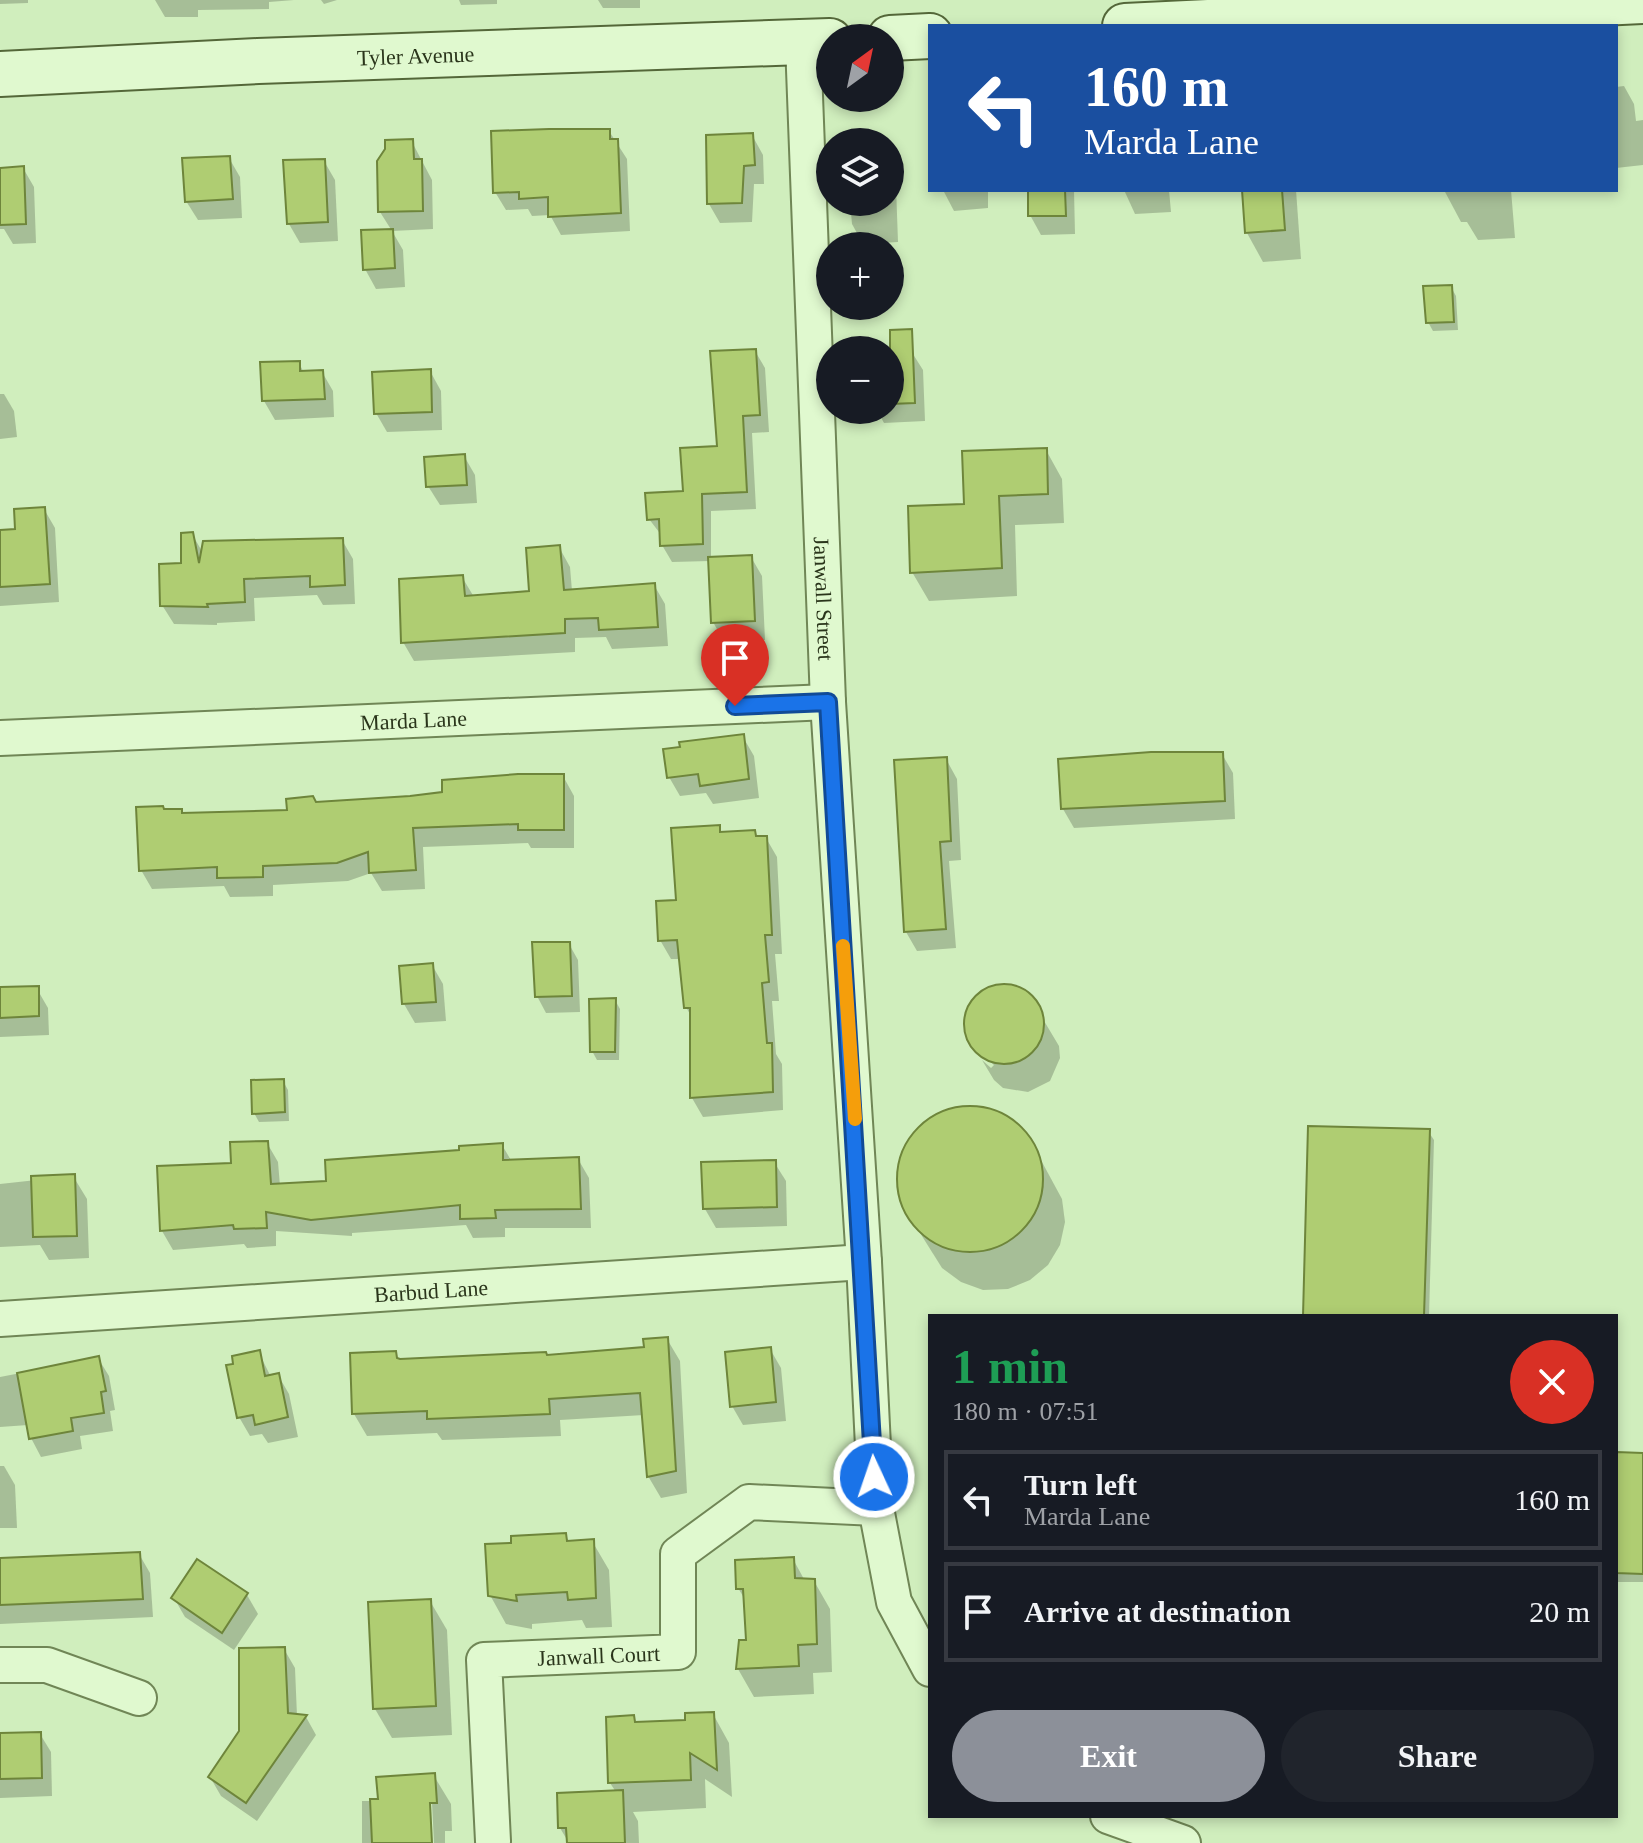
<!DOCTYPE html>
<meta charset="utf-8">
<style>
body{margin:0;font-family:Georgia,serif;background:#20242c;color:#f1f3f6;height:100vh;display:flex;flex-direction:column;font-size:30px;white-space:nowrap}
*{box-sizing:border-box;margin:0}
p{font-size:26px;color:#9ea1a6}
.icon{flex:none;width:44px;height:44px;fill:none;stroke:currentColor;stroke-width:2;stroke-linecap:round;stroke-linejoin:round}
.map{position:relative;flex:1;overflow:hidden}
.drawer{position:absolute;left:928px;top:1314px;width:690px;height:504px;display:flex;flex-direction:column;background:#171b24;border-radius:0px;box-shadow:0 4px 12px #0003}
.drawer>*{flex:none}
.hud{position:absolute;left:928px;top:24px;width:690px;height:168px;border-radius:0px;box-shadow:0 4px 12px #0003;background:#1a4fa0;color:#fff;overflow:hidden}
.needle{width:52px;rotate:33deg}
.controls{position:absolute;left:816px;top:24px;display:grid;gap:16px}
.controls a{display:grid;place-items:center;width:88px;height:88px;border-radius:50%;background:#171b24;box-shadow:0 4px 12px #0003;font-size:40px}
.pin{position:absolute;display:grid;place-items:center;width:68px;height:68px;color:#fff;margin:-82px -34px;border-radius:50% 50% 50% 0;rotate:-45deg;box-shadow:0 0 8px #0007}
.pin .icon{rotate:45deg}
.me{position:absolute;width:88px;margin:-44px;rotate:357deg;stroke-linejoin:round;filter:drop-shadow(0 0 6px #0008)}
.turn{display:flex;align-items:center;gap:28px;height:168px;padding:0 24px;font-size:36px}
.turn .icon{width:104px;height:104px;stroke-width:2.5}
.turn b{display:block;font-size:56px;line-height:68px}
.round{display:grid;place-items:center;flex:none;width:84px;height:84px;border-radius:42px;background:#20242c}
.head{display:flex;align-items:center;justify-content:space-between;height:136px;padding:0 24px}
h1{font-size:48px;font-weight:800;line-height:60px;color:#1e9e55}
.button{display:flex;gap:16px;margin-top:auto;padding:16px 24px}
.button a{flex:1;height:92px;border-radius:48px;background:#8c9099;color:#fff;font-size:32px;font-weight:800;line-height:92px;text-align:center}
.button a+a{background:#20242c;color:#f1f3f6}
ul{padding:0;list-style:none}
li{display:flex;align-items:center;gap:24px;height:100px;margin:0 16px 12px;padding:0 8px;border:4px solid #363941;border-radius:0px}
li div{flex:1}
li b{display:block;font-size:30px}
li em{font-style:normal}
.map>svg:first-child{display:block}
</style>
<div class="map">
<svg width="1643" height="1843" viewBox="0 0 1643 1843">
<rect width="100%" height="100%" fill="#d0eebd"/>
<!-- shadow -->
<g fill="#0003">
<path d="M 0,0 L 28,0 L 28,3 L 0,4 Z"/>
<path d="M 155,0 L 294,0 L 269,2 L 269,9 L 198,10 L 198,17 L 165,17 Z"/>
<path d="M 321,0 L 337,0 L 324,4 Z"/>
<path d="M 459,0 L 497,0 L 497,4 L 461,5 Z"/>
<path d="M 598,0 L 640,0 L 640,8 L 603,8 Z"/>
<path d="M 1624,86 L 1634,104 L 1636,121 L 1643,120 L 1643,165 L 1616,168 L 1616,87 Z"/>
<path d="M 609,131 L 627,159 L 630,231 L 561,235 L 550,215 L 532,216 L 528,209 L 506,210 L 495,192 Z"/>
<path d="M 752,135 L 763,155 L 764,184 L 754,184 L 752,222 L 720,223 L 709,204 Z"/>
<path d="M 412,142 L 432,180 L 433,229 L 392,231 L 403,250 L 405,287 L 376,289 L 365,269 L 392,231 L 380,212 Z"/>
<path d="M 229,158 L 240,177 L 242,218 L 198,220 L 186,201 Z"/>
<path d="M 324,161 L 335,180 L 338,241 L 300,243 L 289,224 Z"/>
<path d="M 0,168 L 23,168 L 34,187 L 36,243 L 13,244 L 4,229 L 0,229 Z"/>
<path d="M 890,175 L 896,186 L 898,242 L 863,244 L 852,224 L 850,202 L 890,202 Z"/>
<path d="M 943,190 L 988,190 L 988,208 L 954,211 Z"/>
<path d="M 1030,190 L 1074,190 L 1075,234 L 1041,235 L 1030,215 Z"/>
<path d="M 1124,190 L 1169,190 L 1171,212 L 1135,214 Z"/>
<path d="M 1244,190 L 1296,190 L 1301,259 L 1263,262 L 1247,233 Z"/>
<path d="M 1444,190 L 1511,190 L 1515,238 L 1478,240 L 1467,222 L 1461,222 Z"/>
<path d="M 1451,287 L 1456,296 L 1458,330 L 1433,331 L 1428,322 Z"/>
<path d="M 755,351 L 765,368 L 769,432 L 752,433 L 756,509 L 711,511 L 711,559 L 751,557 L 762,576 L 765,640 L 724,642 L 713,622 L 710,561 L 672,562 L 662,545 L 662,536 L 649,519 L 686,493 L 719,448 Z"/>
<path d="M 911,351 L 923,370 L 925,421 L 884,423 L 877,410 L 890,410 L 890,352 Z"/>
<path d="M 299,363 L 304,373 L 322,372 L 333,391 L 334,417 L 275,420 L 264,401 Z"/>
<path d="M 430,371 L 441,391 L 442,430 L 387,432 L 376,413 Z"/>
<path d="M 0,394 L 4,394 L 14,411 L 17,437 L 0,439 Z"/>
<path d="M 1046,450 L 1062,479 L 1064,523 L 1015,525 L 1017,596 L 929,601 L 912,572 L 966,506 Z"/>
<path d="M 464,456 L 475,475 L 477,503 L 440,505 L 428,486 Z"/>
<path d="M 44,509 L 55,528 L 59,602 L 0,606 L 0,532 L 18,531 Z"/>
<path d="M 192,534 L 203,553 L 342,540 L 353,559 L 355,604 L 323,605 L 317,595 L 254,598 L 255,621 L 217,623 L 217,625 L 174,624 L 162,605 L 183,565 Z"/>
<path d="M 559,547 L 570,567 L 572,591 L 654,585 L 665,604 L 668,646 L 612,649 L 606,637 L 575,638 L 575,652 L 414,661 L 403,642 L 462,577 L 474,597 L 531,593 Z"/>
<path d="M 743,737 L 754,756 L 759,798 L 713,804 L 706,793 L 680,796 L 669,777 Z"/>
<path d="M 1222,754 L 1233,773 L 1235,819 L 1074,828 L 1063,809 Z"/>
<path d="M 946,759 L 957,779 L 961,860 L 949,861 L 956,948 L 917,951 L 906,932 Z"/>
<path d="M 563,776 L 574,796 L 574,848 L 531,848 L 528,843 L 423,847 L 425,889 L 382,891 L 371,873 L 348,881 L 273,885 L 273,896 L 230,897 L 224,886 L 152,889 L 141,870 L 164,811 L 183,815 L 289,812 Z"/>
<path d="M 718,827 L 723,834 L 766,838 L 777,857 L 782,954 L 775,954 L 779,1001 L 772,1001 L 776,1054 L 782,1064 L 783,1110 L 703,1117 L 692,1098 L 692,1018 L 686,1007 L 681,959 L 671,959 L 660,940 Z"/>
<path d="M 569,944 L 578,960 L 580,1012 L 546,1013 L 537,996 Z"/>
<path d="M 432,965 L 443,984 L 446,1021 L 415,1023 L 404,1004 Z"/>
<path d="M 992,988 L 1017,988 L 1028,994 L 1059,1046 L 1060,1058 L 1050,1081 L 1028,1092 L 1003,1088 L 994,1080 L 982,1060 L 991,1068 L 994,1065 L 980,1053 L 980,1056 L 966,1027 L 973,1003 Z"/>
<path d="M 0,989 L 37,989 L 48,1008 L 49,1035 L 0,1037 Z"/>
<path d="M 615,1000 L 620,1009 L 619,1060 L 597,1060 L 592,1051 Z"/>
<path d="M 283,1081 L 288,1090 L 289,1121 L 259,1122 L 254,1113 Z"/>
<path d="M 969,1108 L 992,1111 L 1013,1122 L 1029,1138 L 1062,1199 L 1065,1222 L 1060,1245 L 1048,1265 L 1030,1280 L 1008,1289 L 983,1290 L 961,1282 L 942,1268 L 905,1209 L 899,1185 L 900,1162 L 910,1140 L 926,1122 L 946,1111 Z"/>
<path d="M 1428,1131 L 1434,1140 L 1429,1316 L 1305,1316 Z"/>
<path d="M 267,1143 L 278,1162 L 280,1186 L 328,1183 L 502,1145 L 512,1162 L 578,1159 L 589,1178 L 591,1228 L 505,1228 L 505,1237 L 473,1238 L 466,1225 L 352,1233 L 352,1236 L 276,1231 L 276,1246 L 247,1248 L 244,1244 L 173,1250 L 162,1231 L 233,1165 Z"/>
<path d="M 774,1162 L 786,1181 L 787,1226 L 716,1228 L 705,1209 Z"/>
<path d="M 73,1176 L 87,1199 L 89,1258 L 49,1260 L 40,1245 L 0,1247 L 0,1184 Z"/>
<path d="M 667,1339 L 680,1361 L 687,1493 L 661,1498 L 648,1476 L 644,1415 L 560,1420 L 561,1436 L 442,1440 L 437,1433 L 367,1436 L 354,1414 L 395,1353 L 399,1361 L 547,1357 L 646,1349 Z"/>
<path d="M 770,1349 L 781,1368 L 786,1421 L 743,1425 L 732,1406 Z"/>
<path d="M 259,1353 L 271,1377 L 278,1375 L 289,1394 L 298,1437 L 268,1443 L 262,1434 L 250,1436 L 239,1417 L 236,1365 Z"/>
<path d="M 98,1358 L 109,1376 L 115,1410 L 110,1411 L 113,1431 L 80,1436 L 82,1449 L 41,1457 L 31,1438 L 28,1425 L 0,1427 L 0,1377 Z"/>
<path d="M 1616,1454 L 1643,1455 L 1643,1582 L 1616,1582 Z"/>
<path d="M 0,1466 L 4,1466 L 15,1485 L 17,1528 L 0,1528 Z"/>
<path d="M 565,1535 L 570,1543 L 592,1541 L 609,1570 L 612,1627 L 586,1628 L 582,1620 L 532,1624 L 532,1629 L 506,1624 L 490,1595 L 513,1545 Z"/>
<path d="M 139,1554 L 150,1573 L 153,1617 L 0,1624 L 0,1561 Z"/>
<path d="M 793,1559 L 805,1581 L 814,1581 L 830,1609 L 832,1672 L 813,1673 L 814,1694 L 754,1697 L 738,1669 L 741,1642 L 748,1642 L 746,1601 L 738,1588 Z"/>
<path d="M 247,1595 L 258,1614 L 234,1650 L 185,1617 L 174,1598 Z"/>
<path d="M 430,1601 L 447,1630 L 452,1735 L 392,1738 L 375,1709 Z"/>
<path d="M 284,1649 L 295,1668 L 297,1716 L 306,1717 L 316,1735 L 257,1821 L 221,1796 L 210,1777 L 241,1732 Z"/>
<path d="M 713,1714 L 729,1743 L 732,1797 L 705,1779 L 706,1808 L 633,1812 L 638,1821 L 639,1843 L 569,1843 L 560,1828 L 616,1792 L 610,1783 L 633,1717 L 637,1724 L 687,1722 Z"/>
<path d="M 40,1734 L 51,1752 L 52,1796 L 0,1798 L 0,1735 Z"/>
<path d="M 434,1776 L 451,1804 L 452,1831 L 445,1831 L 445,1843 L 434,1843 L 432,1803 L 428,1803 L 430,1843 L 362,1843 L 362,1801 L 380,1801 Z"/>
</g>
<!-- building -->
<g fill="#afcd72" stroke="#6e853b" stroke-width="2">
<path d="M 549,129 L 610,129 L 610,139 L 618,139 L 621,213 L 548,217 L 548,197 L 519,199 L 519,192 L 493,193 L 491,131 Z"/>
<path d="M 753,133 L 755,165 L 744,166 L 742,203 L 707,204 L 706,135 Z"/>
<path d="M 413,139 L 414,159 L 422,159 L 423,211 L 378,212 L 377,161 L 385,149 L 385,140 Z"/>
<path d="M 230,156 L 233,199 L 185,202 L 182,158 Z"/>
<path d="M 325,159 L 328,222 L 287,224 L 283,160 Z"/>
<path d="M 24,166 L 26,224 L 0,225 L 0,168 Z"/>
<path d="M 1028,190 L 1065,190 L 1066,216 L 1028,216 Z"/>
<path d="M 1242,190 L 1282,190 L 1285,230 L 1245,233 Z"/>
<path d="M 393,229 L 395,268 L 363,270 L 361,230 Z"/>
<path d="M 1452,285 L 1454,322 L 1426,323 L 1423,286 Z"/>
<path d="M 912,329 L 915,403 L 890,404 L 890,330 Z"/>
<path d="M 756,349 L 760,415 L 743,416 L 747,492 L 702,494 L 703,544 L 660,546 L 659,519 L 647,520 L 645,493 L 683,491 L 680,448 L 717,446 L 710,351 Z"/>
<path d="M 300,361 L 300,371 L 323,370 L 325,399 L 262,401 L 260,362 Z"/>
<path d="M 431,369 L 432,412 L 374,414 L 372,372 Z"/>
<path d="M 1047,448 L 1048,494 L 999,496 L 1002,568 L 910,573 L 908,506 L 964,504 L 962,451 Z"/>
<path d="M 465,454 L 467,485 L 426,487 L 424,457 Z"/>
<path d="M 45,507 L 50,584 L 0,587 L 0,530 L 15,529 L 14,509 Z"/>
<path d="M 193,532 L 199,563 L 203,541 L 343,538 L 345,585 L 310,587 L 310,576 L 244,579 L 245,602 L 207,604 L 208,607 L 160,606 L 159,564 L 181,563 L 181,533 Z"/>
<path d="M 560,545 L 564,590 L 655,583 L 658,627 L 599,630 L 598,618 L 565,619 L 565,633 L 401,643 L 399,579 L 463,575 L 465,596 L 529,591 L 526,548 Z"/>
<path d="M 752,555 L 755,621 L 711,623 L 708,557 Z"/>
<path d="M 744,734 L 749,779 L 700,786 L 698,774 L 667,778 L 663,749 L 680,747 L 679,742 Z"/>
<path d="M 1151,752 L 1223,752 L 1225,801 L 1061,809 L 1058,759 Z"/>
<path d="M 947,757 L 951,841 L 940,842 L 946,929 L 904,932 L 894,760 Z"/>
<path d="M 518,774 L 564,774 L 564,830 L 518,830 L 518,824 L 413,828 L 416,870 L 369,873 L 368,852 L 337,863 L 263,866 L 263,877 L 217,878 L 217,867 L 139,871 L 136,807 L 163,806 L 164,809 L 182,809 L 182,813 L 287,810 L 286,799 L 313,796 L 316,802 L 410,796 L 442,792 L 442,780 Z"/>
<path d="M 720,825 L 720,832 L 755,830 L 756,836 L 767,836 L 772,935 L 765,935 L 769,982 L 762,983 L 767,1043 L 772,1043 L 773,1092 L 690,1098 L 690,1008 L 684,1008 L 677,940 L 658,941 L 656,901 L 676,900 L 671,828 Z"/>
<path d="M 532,942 L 570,942 L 572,996 L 535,997 Z"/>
<path d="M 433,963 L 436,1002 L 402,1004 L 399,966 Z"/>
<circle cx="1004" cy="1024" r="40"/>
<path d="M 39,986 L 39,1016 L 0,1018 L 0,987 Z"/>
<path d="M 616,998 L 615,1052 L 590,1052 L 589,999 Z"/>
<path d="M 284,1079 L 285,1112 L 252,1114 L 251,1080 Z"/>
<circle cx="970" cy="1179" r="73"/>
<path d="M 1308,1126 L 1430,1129 L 1424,1316 L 1303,1316 Z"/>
<path d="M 268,1141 L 271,1184 L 326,1181 L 325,1160 L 459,1150 L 459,1146 L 503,1143 L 503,1160 L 579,1157 L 581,1209 L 495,1210 L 496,1218 L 460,1219 L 460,1205 L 311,1220 L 266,1212 L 267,1228 L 234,1229 L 233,1225 L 160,1231 L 157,1166 L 231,1163 L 230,1142 Z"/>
<path d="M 776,1160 L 777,1207 L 703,1209 L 701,1162 Z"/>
<path d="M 75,1174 L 77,1236 L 33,1237 L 31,1176 Z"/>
<path d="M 668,1337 L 676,1471 L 647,1477 L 640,1393 L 549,1399 L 550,1414 L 427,1419 L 427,1411 L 352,1414 L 350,1353 L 396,1351 L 397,1358 L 400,1359 L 546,1352 L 547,1355 L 644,1347 L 643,1339 Z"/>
<path d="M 771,1347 L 776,1402 L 730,1407 L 725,1352 Z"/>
<path d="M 260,1350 L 265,1376 L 279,1373 L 288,1417 L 255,1425 L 253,1415 L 237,1418 L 226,1365 L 233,1364 L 232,1356 Z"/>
<path d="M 99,1356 L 106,1391 L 101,1392 L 104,1413 L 71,1418 L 73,1431 L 29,1439 L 17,1373 Z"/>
<path d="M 1616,1452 L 1643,1453 L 1643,1574 L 1616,1573 Z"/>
<path d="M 566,1533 L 567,1541 L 594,1539 L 596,1598 L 568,1600 L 567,1592 L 516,1595 L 517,1601 L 488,1596 L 485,1544 L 511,1543 L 511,1536 Z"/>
<path d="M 140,1552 L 143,1599 L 0,1605 L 0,1558 Z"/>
<path d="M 794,1557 L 795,1578 L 815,1579 L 817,1644 L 798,1645 L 799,1666 L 736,1669 L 739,1640 L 746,1640 L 743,1589 L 736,1589 L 735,1560 Z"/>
<path d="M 197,1559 L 248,1593 L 222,1633 L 171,1598 Z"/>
<path d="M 431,1599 L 436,1706 L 373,1709 L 368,1602 Z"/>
<path d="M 285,1647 L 288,1713 L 307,1715 L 246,1803 L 208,1777 L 239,1731 L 239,1648 Z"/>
<path d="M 714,1712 L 717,1770 L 690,1753 L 691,1780 L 608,1783 L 606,1717 L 634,1715 L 635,1722 L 685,1720 L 685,1713 Z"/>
<path d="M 41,1732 L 42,1778 L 0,1779 L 0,1733 Z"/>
<path d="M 435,1773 L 437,1803 L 430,1803 L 432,1843 L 372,1843 L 370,1799 L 378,1799 L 376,1777 Z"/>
<path d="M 623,1790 L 625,1843 L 567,1843 L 566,1828 L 558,1828 L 557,1793 Z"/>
</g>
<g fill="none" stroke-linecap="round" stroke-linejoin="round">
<defs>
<g id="street">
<path id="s1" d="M 803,43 L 828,702 L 864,1262 L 876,1508 L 894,1602 L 930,1669"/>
<path id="s2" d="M 0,738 L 828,702"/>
<path id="s3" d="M 0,1319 L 864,1262"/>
<path d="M 0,1665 L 47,1665 L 139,1698"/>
<path d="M 1108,1816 L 1183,1843"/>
<path id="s4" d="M 493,1841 L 484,1660 L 678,1652 L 678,1554 L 749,1502 L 876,1508"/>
</g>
<g id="secondary">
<path d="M 1125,26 L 1643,1"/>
<path d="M 890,38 L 930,36"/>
<path id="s5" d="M 0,74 L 258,61 L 830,41"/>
</g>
</defs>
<!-- street casing -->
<use href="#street" stroke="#708656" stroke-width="38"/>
<!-- secondary casing -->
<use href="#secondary" stroke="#546739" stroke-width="48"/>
<!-- street -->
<use href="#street" stroke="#e0f9cf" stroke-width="34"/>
<!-- secondary -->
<use href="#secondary" stroke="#e0f9cf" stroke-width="44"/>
</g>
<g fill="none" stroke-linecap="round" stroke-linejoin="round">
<defs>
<path id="route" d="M 735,706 L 828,702 L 874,1477"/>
</defs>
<!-- route casing -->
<use href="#route" stroke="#114b97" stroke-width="20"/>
<!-- route -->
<use href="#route" stroke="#1a73e8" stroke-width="14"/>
<!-- slow -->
<path stroke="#f59e0b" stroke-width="14" d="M 843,946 L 855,1119"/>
</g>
<g text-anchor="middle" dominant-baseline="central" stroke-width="6" stroke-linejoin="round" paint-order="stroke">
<!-- street labels -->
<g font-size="22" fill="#2a351b" stroke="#dcf5cc">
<text stroke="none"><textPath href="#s5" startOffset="416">Tyler Avenue</textPath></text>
<text stroke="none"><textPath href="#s1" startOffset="556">Janwall Street</textPath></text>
<text stroke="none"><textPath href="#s2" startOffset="414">Marda Lane</textPath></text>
<text stroke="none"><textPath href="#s3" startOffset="432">Barbud Lane</textPath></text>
<text stroke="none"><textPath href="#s4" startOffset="296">Janwall Court</textPath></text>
</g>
</g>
</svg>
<div class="controls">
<a><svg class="needle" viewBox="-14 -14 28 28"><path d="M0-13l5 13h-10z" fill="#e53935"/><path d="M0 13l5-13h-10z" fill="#9ea1a6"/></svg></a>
<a><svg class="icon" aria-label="layers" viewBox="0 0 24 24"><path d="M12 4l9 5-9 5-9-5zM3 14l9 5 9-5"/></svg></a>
<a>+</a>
<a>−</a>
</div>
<div class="pin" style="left:735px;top:706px;background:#d93025"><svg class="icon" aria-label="arrive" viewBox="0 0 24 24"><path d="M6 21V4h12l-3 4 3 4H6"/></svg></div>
<svg class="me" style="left:874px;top:1477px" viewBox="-20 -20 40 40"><circle r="17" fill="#1a73e8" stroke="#fff" stroke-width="3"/><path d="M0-11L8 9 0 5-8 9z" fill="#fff"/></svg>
<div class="hud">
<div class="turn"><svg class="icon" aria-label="left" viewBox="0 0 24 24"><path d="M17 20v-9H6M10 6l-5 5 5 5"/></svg><div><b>160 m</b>Marda Lane</div></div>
</div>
<section class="drawer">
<div class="head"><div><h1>1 min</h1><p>180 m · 07:51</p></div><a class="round" style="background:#d93025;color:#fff"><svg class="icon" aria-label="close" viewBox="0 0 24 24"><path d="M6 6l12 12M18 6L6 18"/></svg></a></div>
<ul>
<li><svg class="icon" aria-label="left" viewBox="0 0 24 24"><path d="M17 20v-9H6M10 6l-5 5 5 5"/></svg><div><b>Turn left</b><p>Marda Lane</p></div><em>160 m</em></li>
<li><svg class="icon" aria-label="arrive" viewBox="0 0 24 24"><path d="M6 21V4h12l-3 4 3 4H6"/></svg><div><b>Arrive at destination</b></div><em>20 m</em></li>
</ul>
<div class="button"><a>Exit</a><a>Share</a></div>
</section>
</div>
